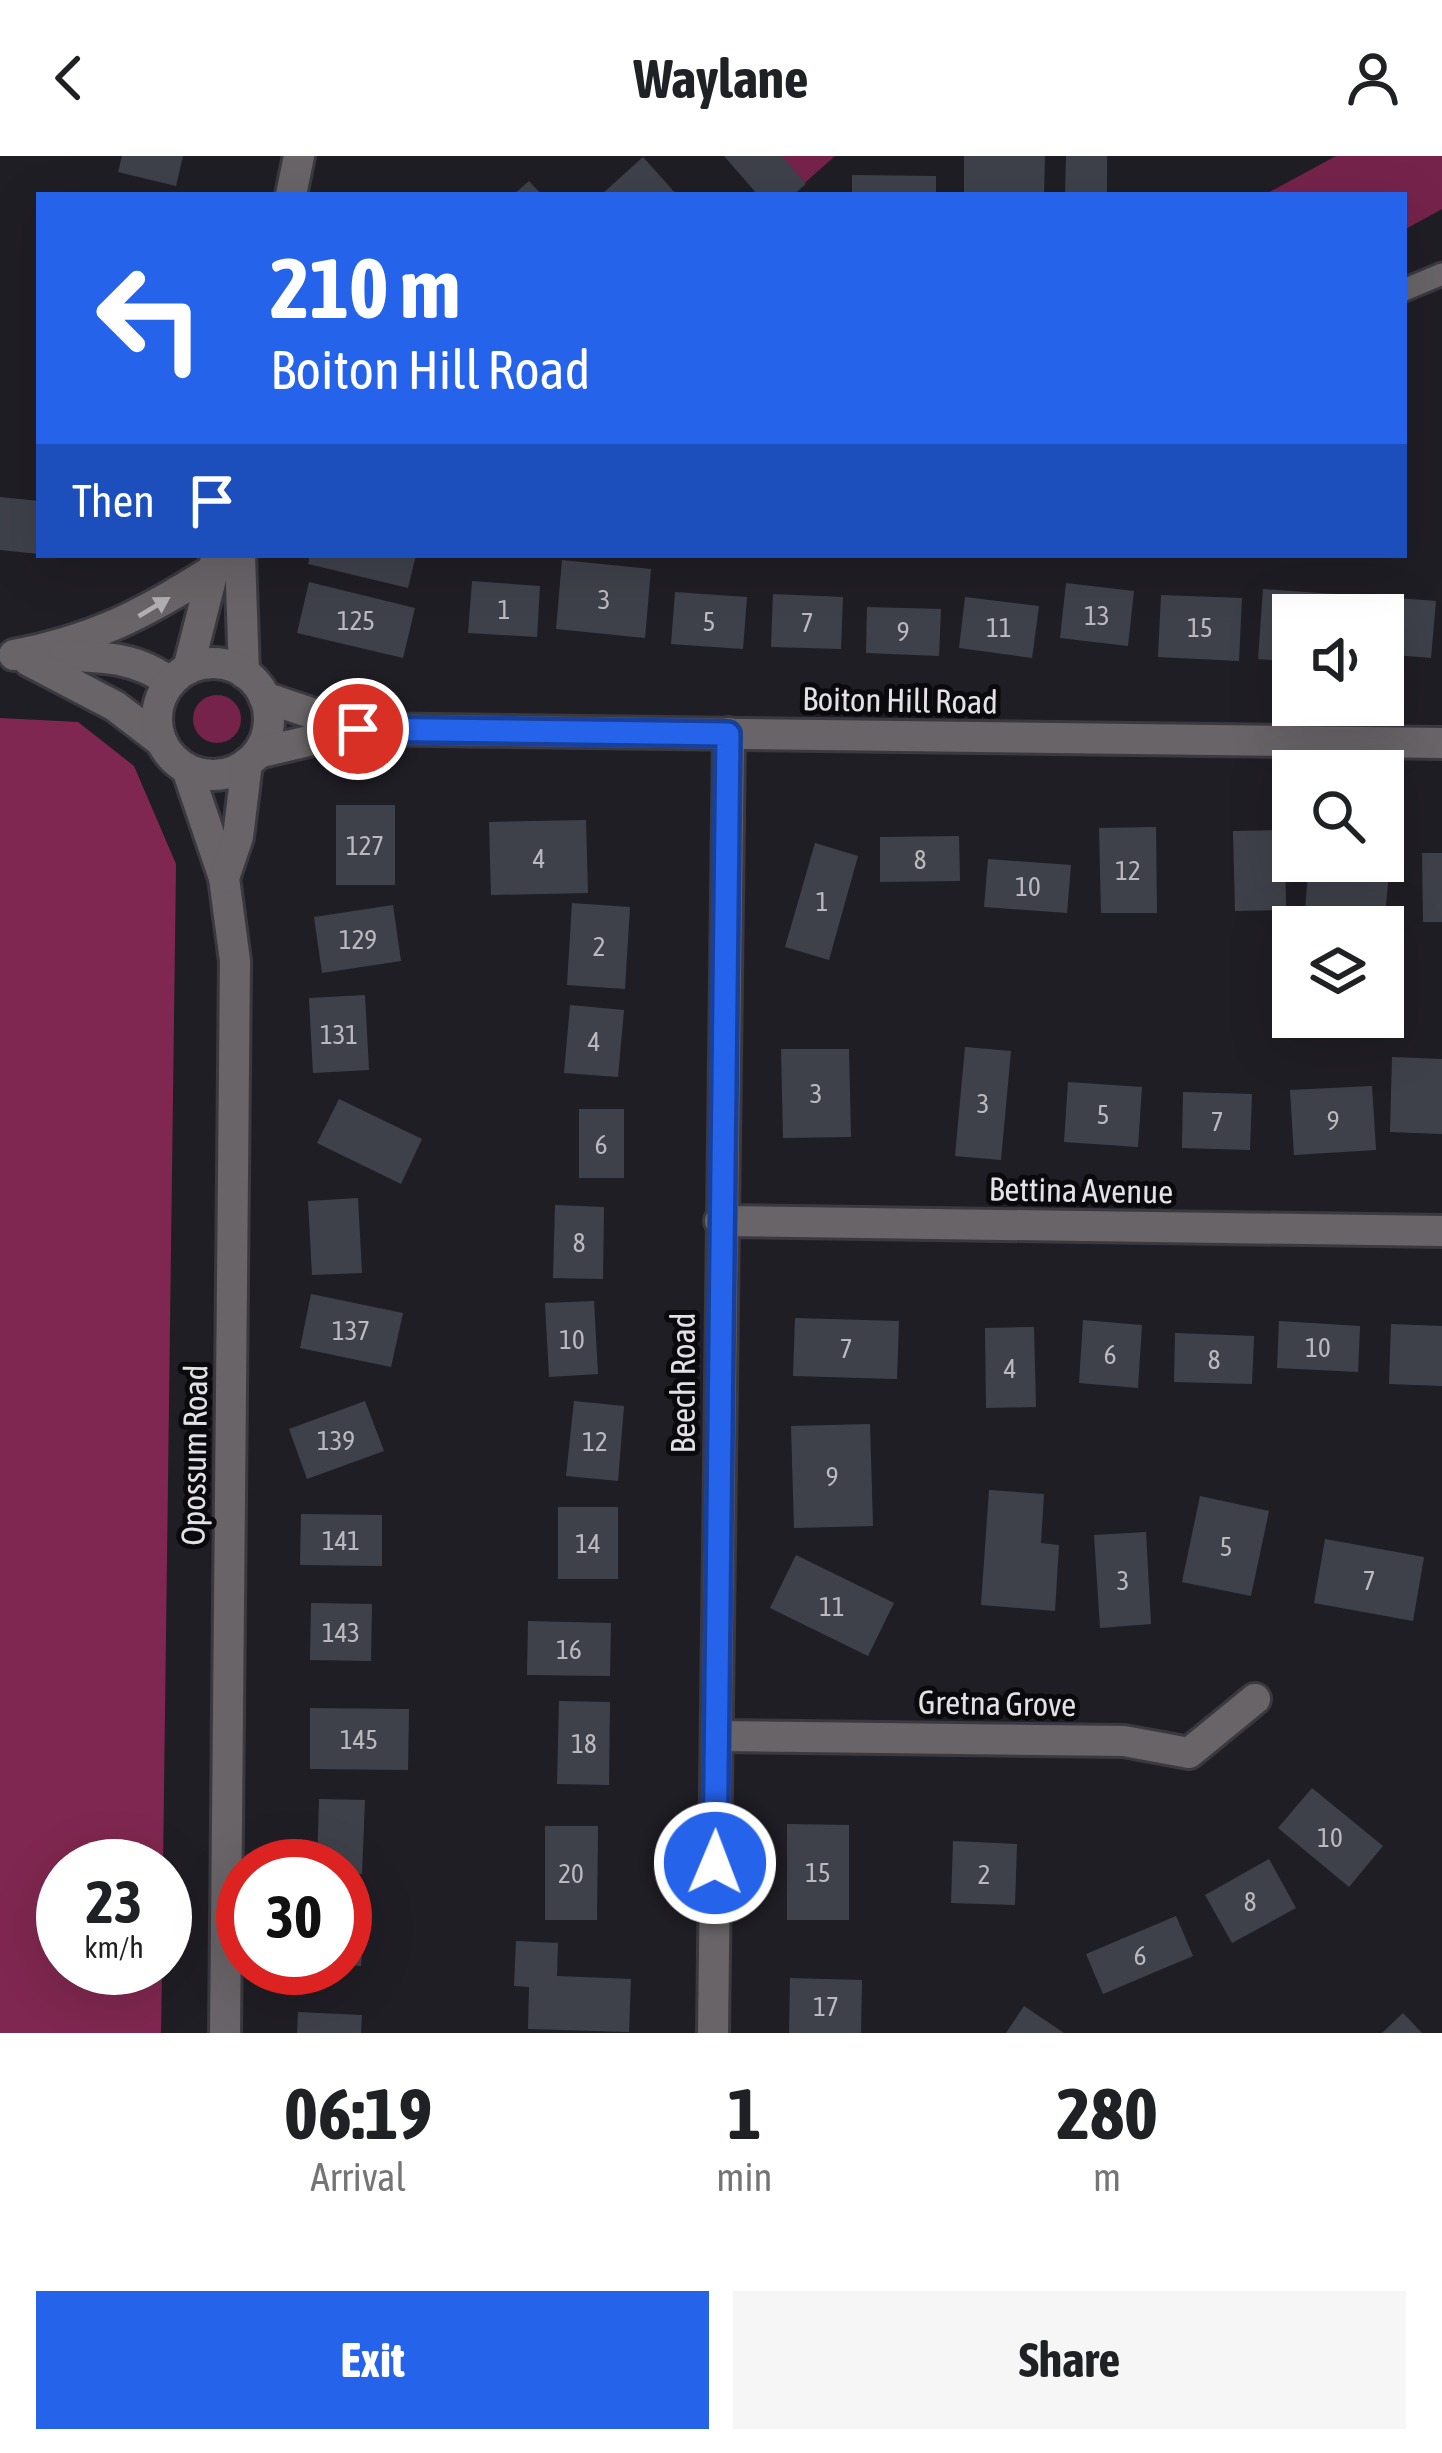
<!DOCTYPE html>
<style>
body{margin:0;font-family:"Asap Condensed",sans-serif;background:#f6f6f6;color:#202124;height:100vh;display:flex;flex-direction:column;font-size:45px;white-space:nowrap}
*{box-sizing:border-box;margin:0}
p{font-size:39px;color:#757577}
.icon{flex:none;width:66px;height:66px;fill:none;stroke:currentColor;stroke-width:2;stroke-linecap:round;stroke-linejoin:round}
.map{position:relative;height:1877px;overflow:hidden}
.side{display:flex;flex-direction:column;background:#fff;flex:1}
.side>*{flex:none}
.banner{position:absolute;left:36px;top:36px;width:1371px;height:366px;border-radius:0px;box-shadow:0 12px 48px #0002;background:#2563eb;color:#fff;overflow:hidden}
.controls{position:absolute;left:1272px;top:438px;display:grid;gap:24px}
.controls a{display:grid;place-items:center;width:132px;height:132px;border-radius:0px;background:#fff;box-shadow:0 12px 48px #0002;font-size:60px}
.speed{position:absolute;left:36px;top:1683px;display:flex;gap:24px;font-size:60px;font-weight:700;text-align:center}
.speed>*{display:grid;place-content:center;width:156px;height:156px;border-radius:50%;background:#fff;box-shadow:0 12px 48px #0002;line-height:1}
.speed small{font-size:30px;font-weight:400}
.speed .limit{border:18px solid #d22;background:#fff;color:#111}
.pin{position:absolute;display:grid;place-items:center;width:102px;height:102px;color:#fff;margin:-51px;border:6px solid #fff;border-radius:50%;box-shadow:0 3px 12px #0007}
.me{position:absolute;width:132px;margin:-66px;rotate:1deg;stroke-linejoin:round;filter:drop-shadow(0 0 9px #0008)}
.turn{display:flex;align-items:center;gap:42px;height:252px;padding:0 36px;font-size:54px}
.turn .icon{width:156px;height:156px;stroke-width:2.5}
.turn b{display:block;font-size:84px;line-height:102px}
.then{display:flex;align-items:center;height:114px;padding:0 36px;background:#0003;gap:24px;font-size:45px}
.eta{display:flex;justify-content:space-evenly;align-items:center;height:204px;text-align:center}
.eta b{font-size:72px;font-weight:700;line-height:84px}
.button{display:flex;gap:24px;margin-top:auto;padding:24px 36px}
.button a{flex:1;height:138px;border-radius:0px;background:#2563eb;color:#fff;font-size:48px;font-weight:700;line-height:138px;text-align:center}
.button a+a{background:#f6f6f6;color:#202124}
header{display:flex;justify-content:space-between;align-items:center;height:156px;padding:0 36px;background:#fff;font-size:54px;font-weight:700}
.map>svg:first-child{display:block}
</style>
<header><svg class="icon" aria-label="back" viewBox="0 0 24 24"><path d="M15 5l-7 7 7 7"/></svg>Waylane<svg class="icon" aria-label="person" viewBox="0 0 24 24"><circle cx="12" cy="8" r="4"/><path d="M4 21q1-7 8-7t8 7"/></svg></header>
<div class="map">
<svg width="1442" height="1877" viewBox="0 0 1442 1877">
<rect width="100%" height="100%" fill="#201e25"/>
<!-- green -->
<g fill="#75234a">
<path d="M 771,0 L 835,0 L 799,32 Z"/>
<path d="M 1336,0 L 1442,0 L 1442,53 L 1404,74 L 1404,39 L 1264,39 Z"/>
<circle cx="217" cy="563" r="24"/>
</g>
<!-- forest -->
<path fill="#7f2750" d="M 0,562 L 78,566 L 134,610 L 176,708 L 163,1710 L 63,1710 L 63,1812 L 162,1812 L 161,1877 L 0,1877 Z"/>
<!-- building -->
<g fill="#3f414a">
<path d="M 122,0 L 183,0 L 176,30 L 118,16 Z"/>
<path d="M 724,0 L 782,0 L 806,28 L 793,39 L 758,39 Z"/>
<path d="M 964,0 L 1045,0 L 1044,39 L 964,39 Z"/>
<path d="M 1066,0 L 1107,0 L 1107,39 L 1065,39 Z"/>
<path d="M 643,1 L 677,39 L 601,39 Z"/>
<path d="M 852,19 L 936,20 L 936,39 L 852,39 Z"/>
<path d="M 529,25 L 542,39 L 513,39 Z"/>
<path d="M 0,341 L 39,345 L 39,398 L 0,394 Z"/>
<path d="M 310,399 L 416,399 L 408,432 L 308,408 Z"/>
<path d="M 562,404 L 651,413 L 645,482 L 556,473 Z"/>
<path d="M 472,425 L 540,430 L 537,481 L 468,477 Z"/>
<path d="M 309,426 L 415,452 L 403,502 L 297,477 Z"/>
<path d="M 1066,427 L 1134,435 L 1128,490 L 1060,482 Z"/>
<path d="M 1263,433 L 1335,438 L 1333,459 L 1293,459 L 1293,506 L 1258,503 Z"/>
<path d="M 675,436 L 747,441 L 743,493 L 671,488 Z"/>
<path d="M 773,438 L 843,441 L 841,493 L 771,491 Z"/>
<path d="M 1161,439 L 1242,442 L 1239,505 L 1158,501 Z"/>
<path d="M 1357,439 L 1436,445 L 1431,502 L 1383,498 L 1383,459 L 1355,459 Z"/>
<path d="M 965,441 L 1039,450 L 1032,502 L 959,492 Z"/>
<path d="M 867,451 L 941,453 L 939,500 L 866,497 Z"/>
<rect x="336" y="649" width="59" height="80"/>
<path d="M 586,664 L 588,737 L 491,739 L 489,666 Z"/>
<path d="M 1156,671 L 1157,757 L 1101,757 L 1099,672 Z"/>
<path d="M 1285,674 L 1286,754 L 1235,755 L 1233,675 Z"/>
<path d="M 959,680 L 960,725 L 880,726 L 880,681 Z"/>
<path d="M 815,687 L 858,700 L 829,804 L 785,791 Z"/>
<path d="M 1422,697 L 1442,697 L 1442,766 L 1423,766 Z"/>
<path d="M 988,703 L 1071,709 L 1067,757 L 984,751 Z"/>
<path d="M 1309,705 L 1390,705 L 1385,761 L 1305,754 Z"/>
<path d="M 572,747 L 630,751 L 625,833 L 567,829 Z"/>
<path d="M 393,749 L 401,805 L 322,817 L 314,761 Z"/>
<path d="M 365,839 L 369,914 L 313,917 L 309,842 Z"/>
<path d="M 570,849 L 624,854 L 618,921 L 564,917 Z"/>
<path d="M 965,891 L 1011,895 L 1001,1004 L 955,1000 Z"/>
<path d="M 781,893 L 849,893 L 851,981 L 783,982 Z"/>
<path d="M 1392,901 L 1442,903 L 1442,978 L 1390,976 Z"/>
<path d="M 1068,926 L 1142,931 L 1138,991 L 1064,986 Z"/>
<path d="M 1372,930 L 1376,994 L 1294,999 L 1290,934 Z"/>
<path d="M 1183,936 L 1252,938 L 1250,994 L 1182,992 Z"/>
<path d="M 339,943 L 422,983 L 401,1028 L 317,987 Z"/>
<rect x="579" y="953" width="45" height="69"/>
<path d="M 358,1042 L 362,1117 L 312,1119 L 308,1045 Z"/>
<path d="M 555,1049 L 604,1051 L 603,1123 L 553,1122 Z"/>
<path d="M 311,1138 L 403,1157 L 391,1211 L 300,1192 Z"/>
<path d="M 594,1145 L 598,1218 L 549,1221 L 545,1147 Z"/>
<path d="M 795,1162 L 899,1165 L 897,1223 L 793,1220 Z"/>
<path d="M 1083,1164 L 1142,1169 L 1138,1232 L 1079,1227 Z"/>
<path d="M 1279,1165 L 1360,1170 L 1358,1216 L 1277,1212 Z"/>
<path d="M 1391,1168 L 1442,1170 L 1442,1230 L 1389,1228 Z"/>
<path d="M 1034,1171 L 1036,1251 L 986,1252 L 985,1172 Z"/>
<path d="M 1175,1177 L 1254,1180 L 1252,1228 L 1174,1226 Z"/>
<path d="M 365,1245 L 384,1295 L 307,1323 L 289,1273 Z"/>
<path d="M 574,1245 L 624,1250 L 618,1325 L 566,1320 Z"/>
<path d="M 870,1268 L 873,1370 L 794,1372 L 791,1270 Z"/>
<path d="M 989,1334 L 1044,1338 L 1041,1387 L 1059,1389 L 1055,1455 L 981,1449 Z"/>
<path d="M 1200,1340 L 1269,1355 L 1251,1440 L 1182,1426 Z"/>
<rect x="558" y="1351" width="60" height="72"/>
<path d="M 301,1358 L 382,1359 L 382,1410 L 300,1409 Z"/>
<path d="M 1146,1376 L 1151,1468 L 1100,1472 L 1094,1379 Z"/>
<path d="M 1325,1383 L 1424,1401 L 1413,1465 L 1314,1447 Z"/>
<path d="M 796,1399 L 894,1447 L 868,1500 L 770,1452 Z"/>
<path d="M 311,1447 L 372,1448 L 371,1505 L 310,1504 Z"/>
<path d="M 528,1465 L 611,1467 L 610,1520 L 527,1519 Z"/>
<path d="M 559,1545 L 610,1546 L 609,1629 L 557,1628 Z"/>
<path d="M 310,1552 L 409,1553 L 408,1614 L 310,1613 Z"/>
<path d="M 1312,1632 L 1383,1690 L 1349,1731 L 1278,1672 Z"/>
<path d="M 319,1643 L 365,1644 L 362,1718 L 345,1717 L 345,1710 L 317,1710 Z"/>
<path d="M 787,1668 L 849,1669 L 849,1764 L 787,1764 Z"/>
<path d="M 545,1670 L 598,1670 L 597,1764 L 545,1764 Z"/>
<path d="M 953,1685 L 1017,1688 L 1015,1749 L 951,1747 Z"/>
<path d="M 1269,1703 L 1296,1752 L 1232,1787 L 1205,1739 Z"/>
<path d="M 345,1744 L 366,1746 L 361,1810 L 345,1809 Z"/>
<path d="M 1176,1760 L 1193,1800 L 1103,1838 L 1086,1798 Z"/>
<path d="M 516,1785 L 558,1787 L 557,1820 L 631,1823 L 629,1876 L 528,1873 L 529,1831 L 514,1830 Z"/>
<path d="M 790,1822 L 862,1824 L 861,1877 L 789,1877 Z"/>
<path d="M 1024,1850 L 1064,1877 L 1006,1877 Z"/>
<path d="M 298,1856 L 362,1859 L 361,1877 L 297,1877 Z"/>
<path d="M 1403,1857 L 1422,1877 L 1382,1877 Z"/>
</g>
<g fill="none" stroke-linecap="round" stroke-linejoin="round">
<defs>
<path id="lane" d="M 1404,134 L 1442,118"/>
<g id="street">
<path d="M 291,39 L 299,0"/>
<path d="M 240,399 L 244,517"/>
<path d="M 14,499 C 93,484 142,459 210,416"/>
<path d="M 63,500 C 102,501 139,501 170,527"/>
<path d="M 29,505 L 115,550 L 162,586"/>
<circle cx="213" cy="563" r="56"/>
<path d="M 188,513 L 216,403"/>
<path d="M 264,541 L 358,573"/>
<path d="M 258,597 L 358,573 L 1442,587"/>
<path d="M 187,613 L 224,722 L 235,805 L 225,1877"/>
<path d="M 224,722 L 238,681 L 247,607"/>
<path d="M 720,1065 L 1442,1075"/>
<path d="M 717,1580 L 1124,1585 L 1189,1597 L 1255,1543"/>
<path d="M 713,1877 L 729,577"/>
</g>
</defs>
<!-- lane casing -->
<use href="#lane" stroke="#3b3940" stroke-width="27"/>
<!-- street casing -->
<use href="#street" stroke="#3b3940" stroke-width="36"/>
<!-- lane -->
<use href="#lane" stroke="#686467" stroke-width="21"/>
<!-- street -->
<use href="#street" stroke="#686467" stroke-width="30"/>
</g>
<!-- one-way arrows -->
<defs><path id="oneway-solid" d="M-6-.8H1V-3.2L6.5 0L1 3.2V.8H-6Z" transform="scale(3)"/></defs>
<use fill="#b2afb3" href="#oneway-solid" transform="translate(154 451) rotate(-31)"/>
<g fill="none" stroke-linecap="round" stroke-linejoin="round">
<defs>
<path id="route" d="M 358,573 L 728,578 L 715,1707"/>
</defs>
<!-- route casing -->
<use href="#route" stroke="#184099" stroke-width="30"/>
<!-- route -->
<use href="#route" stroke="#2563eb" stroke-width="21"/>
</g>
<g text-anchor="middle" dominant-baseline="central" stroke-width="10" stroke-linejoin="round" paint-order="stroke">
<!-- number labels -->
<g font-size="27" fill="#bab9bf">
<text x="604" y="443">3</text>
<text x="504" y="453">1</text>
<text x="1097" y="459">13</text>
<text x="356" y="464">125</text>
<text x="709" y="465">5</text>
<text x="807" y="466">7</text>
<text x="999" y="471">11</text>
<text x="1200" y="471">15</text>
<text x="903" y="475">9</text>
<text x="365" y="689">127</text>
<text x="539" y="702">4</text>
<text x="920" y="703">8</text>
<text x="1128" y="714">12</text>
<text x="1028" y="730">10</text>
<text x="822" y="745">1</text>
<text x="358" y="783">129</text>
<text x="599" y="790">2</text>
<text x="339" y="878">131</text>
<text x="594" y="885">4</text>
<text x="816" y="937">3</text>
<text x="983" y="947">3</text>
<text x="1103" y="958">5</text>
<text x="1333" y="964">9</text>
<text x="1217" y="965">7</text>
<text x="601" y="988">6</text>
<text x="579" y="1086">8</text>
<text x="351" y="1174">137</text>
<text x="572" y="1183">10</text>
<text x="1318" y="1191">10</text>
<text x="846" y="1192">7</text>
<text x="1110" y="1198">6</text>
<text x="1214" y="1203">8</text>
<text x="1010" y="1212">4</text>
<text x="336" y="1284">139</text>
<text x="595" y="1285">12</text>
<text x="832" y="1320">9</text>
<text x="341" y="1384">141</text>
<text x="588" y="1387">14</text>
<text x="1226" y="1390">5</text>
<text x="1123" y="1424">3</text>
<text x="1369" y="1424">7</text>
<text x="832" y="1450">11</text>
<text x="341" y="1476">143</text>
<text x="569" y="1493">16</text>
<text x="359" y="1583">145</text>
<text x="584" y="1587">18</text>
<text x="1330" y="1681">10</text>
<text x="818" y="1716">15</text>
<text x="571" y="1717">20</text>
<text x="984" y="1718">2</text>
<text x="1250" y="1745">8</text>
<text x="1140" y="1799">6</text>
<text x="826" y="1850">17</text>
</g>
<!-- street labels -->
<g font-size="33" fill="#e3e1e6" stroke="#0a090c">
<text transform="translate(900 544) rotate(1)">Boiton Hill Road</text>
<text transform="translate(1081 1034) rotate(1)">Bettina Avenue</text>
<text transform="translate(683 1227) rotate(-90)">Beech Road</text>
<text transform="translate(194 1299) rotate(-89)">Opossum Road</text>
<text transform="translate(997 1547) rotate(1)">Gretna Grove</text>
</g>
</g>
</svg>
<div class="controls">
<a><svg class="icon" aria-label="sound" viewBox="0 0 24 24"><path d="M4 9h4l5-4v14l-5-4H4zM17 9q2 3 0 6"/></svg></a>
<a><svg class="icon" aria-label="search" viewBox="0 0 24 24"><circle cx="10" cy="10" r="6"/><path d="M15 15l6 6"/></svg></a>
<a><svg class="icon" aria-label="layers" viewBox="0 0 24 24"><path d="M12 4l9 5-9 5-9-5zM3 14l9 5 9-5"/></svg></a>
</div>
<div class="speed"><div>23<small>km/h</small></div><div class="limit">30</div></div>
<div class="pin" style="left:358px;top:573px;background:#d93025"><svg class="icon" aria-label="arrive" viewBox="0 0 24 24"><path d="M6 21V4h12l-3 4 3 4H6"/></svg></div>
<svg class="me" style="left:715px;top:1707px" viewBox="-20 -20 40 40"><circle r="17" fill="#2563eb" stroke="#fff" stroke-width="3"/><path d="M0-11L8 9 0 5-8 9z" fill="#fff"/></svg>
<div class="banner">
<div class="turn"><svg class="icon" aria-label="left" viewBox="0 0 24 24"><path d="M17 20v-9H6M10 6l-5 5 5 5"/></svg><div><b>210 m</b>Boiton Hill Road</div></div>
<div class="then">Then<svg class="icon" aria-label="arrive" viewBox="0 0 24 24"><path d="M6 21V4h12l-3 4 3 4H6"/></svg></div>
</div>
</div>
<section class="side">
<div class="eta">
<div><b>06:19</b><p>Arrival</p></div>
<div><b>1</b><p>min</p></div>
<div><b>280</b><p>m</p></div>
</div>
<div class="button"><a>Exit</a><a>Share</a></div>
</section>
